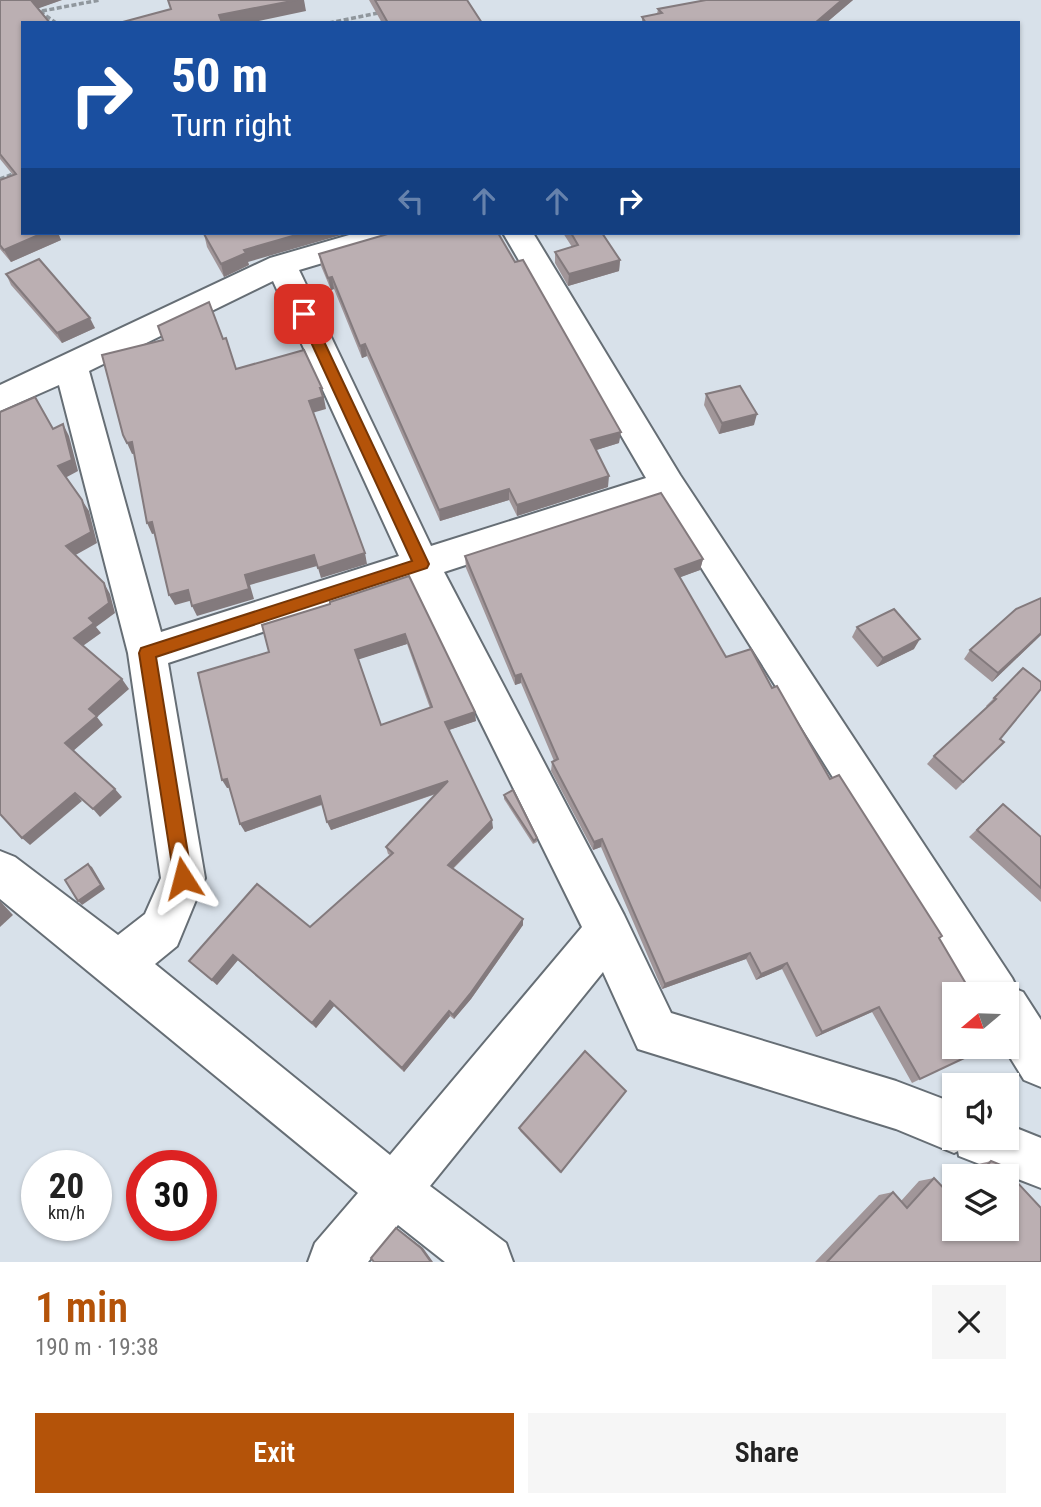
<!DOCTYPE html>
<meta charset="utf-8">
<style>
body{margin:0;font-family:"Roboto Condensed",sans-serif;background:#f6f6f6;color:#222;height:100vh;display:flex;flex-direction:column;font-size:26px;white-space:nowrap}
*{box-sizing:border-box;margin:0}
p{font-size:23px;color:#767676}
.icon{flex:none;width:38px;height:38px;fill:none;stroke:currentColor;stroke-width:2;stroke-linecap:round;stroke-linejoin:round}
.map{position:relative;height:1262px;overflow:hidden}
.sheet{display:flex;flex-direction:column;background:#fff;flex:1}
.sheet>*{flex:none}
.top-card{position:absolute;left:21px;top:21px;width:999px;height:214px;border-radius:0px;box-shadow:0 2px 5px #0004;background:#1a4fa0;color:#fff;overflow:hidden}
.needle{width:46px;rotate:251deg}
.buttons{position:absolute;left:942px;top:982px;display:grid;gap:14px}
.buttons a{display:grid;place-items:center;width:77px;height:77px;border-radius:0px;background:#fff;box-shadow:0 2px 5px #0004;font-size:35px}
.speed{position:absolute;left:21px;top:1150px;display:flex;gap:14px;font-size:35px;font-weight:700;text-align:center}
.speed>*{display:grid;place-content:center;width:91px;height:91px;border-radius:50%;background:#fff;box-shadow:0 2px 5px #0004;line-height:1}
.speed small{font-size:18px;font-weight:400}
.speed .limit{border:10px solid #d22;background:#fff;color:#111}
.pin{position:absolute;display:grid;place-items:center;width:60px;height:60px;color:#fff;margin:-30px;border-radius:14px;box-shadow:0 4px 10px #0006}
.me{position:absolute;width:77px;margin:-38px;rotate:351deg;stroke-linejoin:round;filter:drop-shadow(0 0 5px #0008)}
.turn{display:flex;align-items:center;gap:24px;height:147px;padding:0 35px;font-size:32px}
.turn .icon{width:91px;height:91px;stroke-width:2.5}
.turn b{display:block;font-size:49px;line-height:60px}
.lanes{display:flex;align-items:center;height:66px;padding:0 35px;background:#0003;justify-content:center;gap:35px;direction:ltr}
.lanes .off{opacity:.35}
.round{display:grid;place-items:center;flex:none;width:74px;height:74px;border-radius:0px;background:#f6f6f6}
.overview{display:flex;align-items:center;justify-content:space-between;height:119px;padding:0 35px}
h1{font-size:42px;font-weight:600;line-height:52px;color:#b45309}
.primary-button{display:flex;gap:14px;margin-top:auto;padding:14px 35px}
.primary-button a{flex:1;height:80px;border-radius:0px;background:#b45309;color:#fff;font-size:28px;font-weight:600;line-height:80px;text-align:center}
.primary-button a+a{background:#f6f6f6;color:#222}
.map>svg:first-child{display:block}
</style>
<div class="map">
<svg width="1041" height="1262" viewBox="0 0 1041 1262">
<rect width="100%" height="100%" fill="#d8e1ea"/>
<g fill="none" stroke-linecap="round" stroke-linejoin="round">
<defs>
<path id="minor" d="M 356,233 L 404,233 L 400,240 L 299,270 L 431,546 L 646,478 L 503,233 L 533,233 L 680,475 L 1012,978 L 1018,990 L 1023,992 L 1041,1020 L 1041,1087 L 1024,1080 L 1003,1046 L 1006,1046 L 1006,994 L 969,994 L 660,502 L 444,572 L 624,915 L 671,1013 L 896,1081 L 954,1103 L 954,1138 L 1006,1138 L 1006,1124 L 1041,1138 L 1041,1188 L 959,1156 L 958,1151 L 954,1153 L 896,1129 L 638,1049 L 603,972 L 430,1186 L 506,1243 L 513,1262 L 445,1262 L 398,1225 L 368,1262 L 308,1262 L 315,1243 L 358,1193 L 0,899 L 0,851 L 15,857 L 118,935 L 145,914 L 161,878 L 128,653 L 59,385 L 0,411 L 0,385 L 270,258 ZM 273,281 L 399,556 L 161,632 L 89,371 ZM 412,583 L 582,927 L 390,1155 L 155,964 L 177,946 L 205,878 L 168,663 Z"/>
</defs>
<!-- minor casing -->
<use href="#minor" stroke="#666e75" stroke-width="4"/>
<!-- path -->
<g stroke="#90979d" stroke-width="3.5" stroke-dasharray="5 2.5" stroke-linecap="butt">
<path d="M 34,7 L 56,23"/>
<path d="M 42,11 L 100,0"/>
<path d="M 329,23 L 383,12"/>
<path d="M 0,179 L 23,170"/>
</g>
<!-- minor -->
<use href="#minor" fill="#fff" fill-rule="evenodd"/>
</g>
<!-- wall -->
<g fill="#a19699" fill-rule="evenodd">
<path d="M 0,0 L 62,0 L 38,8 L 23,233 L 58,233 L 61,240 L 11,262 L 0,249 L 0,180 L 13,175 L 0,159 Z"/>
<path d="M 369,0 L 467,0 L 482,23 L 382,23 Z"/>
<path d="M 705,0 L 853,0 L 826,23 L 642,23 L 642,17 L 657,14 L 658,9 Z"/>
<path d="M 563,233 L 602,233 L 620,260 L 619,271 L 568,286 L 555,263 L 555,252 L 572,247 Z"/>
<path d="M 204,234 L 248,262 L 249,265 L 224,277 L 207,247 Z"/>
<path d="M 319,254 L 619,443 L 596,450 L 608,487 L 517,516 L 509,500 L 440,521 L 367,356 L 362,358 L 334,289 L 331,290 L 321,266 Z"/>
<path d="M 6,274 L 95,328 L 62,343 L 11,285 Z"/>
<path d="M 706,394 L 754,425 L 719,434 L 704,405 Z"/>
<path d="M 465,556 L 703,559 L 700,570 L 680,577 L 726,657 L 772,688 L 830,779 L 942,936 L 939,939 L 954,994 L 954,1046 L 977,1052 L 912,1083 L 872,1012 L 816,1037 L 782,969 L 756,980 L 746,959 L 662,989 L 601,847 L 593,850 L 551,771 L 552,762 L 554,761 L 521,683 L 515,685 L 466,568 Z"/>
<path d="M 409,576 L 476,721 L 449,730 L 493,828 L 453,869 L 523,919 L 523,925 L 471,999 L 454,1019 L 450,1016 L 404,1072 L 334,1006 L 316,1028 L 238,960 L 217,985 L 189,961 L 310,927 L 390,855 L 388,854 L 386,847 L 436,794 L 331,830 L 322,805 L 245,832 L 230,788 L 227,788 L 269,652 L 330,604 ZM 407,644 L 430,708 L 381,725 L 358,659 Z"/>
<path d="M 1041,598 L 1041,635 L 992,682 L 964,659 L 970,650 Z"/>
<path d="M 857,627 L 914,649 L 877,667 L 852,637 Z"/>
<path d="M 1023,668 L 996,750 L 956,790 L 927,764 L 934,756 L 987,707 L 986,706 L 994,698 Z"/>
<path d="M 504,795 L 537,838 L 537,842 L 533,844 L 504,799 Z"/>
<path d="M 1003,804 L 1041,837 L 1041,902 L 969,837 Z"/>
<path d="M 626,1091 L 560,1173 L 520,1131 L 519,1128 Z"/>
<path d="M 991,1161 L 1001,1165 L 1041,1208 L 1041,1262 L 815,1262 L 879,1195 L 893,1192 L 901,1201 L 919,1181 L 934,1178 L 948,1193 L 954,1187 L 954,1228 L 1006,1228 L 1006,1176 L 964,1176 L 974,1165 Z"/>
</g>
<!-- shaded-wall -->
<g fill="#837a7d">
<path d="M 30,0 L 62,0 L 34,10 Z"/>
<path d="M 297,0 L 304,0 L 306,11 L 249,23 L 220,23 L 219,15 Z"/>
<path d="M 842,0 L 853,0 L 826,23 L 815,23 Z"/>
<path d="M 43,233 L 58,233 L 61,240 L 11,262 L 4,250 Z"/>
<path d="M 303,233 L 348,233 L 248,262 L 249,265 L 224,277 L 221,264 L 244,250 Z"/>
<path d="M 620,260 L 619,271 L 568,286 L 569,274 Z"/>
<path d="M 332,277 L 334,289 L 331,290 L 328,278 Z"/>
<path d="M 90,318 L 95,328 L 62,343 L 57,333 Z"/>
<path d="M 365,344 L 367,356 L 362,358 L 360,346 Z"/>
<path d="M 320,388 L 322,388 L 326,409 L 312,413 L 309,401 Z"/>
<path d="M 757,414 L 754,425 L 719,434 L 722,423 Z"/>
<path d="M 63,424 L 69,436 L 78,471 L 65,478 L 58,466 Z"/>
<path d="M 621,432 L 619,443 L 590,452 L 591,440 Z"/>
<path d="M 132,442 L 138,453 L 132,454 L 127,443 Z"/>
<path d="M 609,476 L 608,487 L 517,516 L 517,505 Z"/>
<path d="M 509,489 L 509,500 L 440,521 L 439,510 Z"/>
<path d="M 82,500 L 89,511 L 97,543 L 72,557 L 66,546 Z"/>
<path d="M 152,522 L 157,533 L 152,534 L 147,523 Z"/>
<path d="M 365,553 L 367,564 L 321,578 L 318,568 Z"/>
<path d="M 314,555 L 317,566 L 250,585 L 254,599 L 197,616 L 192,606 L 245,575 Z"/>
<path d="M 703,559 L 700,570 L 673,580 L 675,569 Z"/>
<path d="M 104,583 L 110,594 L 115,613 L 96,627 L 101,633 L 80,648 L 74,638 L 89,618 Z"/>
<path d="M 188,590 L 193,600 L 175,605 L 169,595 Z"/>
<path d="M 1041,633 L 1041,635 L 992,682 L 998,673 Z"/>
<path d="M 405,634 L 407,644 L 357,660 L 355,650 Z"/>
<path d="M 920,639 L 914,649 L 877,667 L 883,658 Z"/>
<path d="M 521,674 L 521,683 L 515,685 L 515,676 Z"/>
<path d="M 122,679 L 129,689 L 97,717 L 103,725 L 72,752 L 65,743 L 89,709 Z"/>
<path d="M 475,712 L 476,721 L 446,731 L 445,722 Z"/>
<path d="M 227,779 L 232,787 L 227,788 L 222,780 Z"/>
<path d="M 448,781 L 449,789 L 331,830 L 327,822 Z"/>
<path d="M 115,789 L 122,797 L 100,817 L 93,809 Z"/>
<path d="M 75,793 L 82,801 L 30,845 L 22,838 Z"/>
<path d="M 320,796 L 323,804 L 245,832 L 240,824 Z"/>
<path d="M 492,820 L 493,828 L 449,872 L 448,865 Z"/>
<path d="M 602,839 L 601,847 L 593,850 L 594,842 Z"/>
<path d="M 88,864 L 92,867 L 105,889 L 82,905 L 78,901 Z"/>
<path d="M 0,901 L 13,915 L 0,927 Z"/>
<path d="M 523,919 L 523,925 L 471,999 L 454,1019 L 453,1015 Z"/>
<path d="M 750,953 L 746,959 L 662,989 L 665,984 Z"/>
<path d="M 233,955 L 238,960 L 217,985 L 212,980 Z"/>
<path d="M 787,963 L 782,969 L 756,980 L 761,974 Z"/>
<path d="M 330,1001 L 334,1006 L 316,1028 L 312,1023 Z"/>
<path d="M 879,1007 L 872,1012 L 816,1037 L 822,1032 Z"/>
<path d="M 449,1011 L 450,1016 L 404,1072 L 402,1068 Z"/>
<path d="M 396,1228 L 398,1229 L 423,1248 L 433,1262 L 431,1262 Z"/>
</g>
<!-- building -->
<g fill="#bbafb2" stroke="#837a7d" stroke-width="2" fill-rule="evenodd">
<path d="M 0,0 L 31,0 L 50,23 L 23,23 L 23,233 L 43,233 L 4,250 L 0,245 L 0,180 L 16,174 L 0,154 Z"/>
<path d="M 168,0 L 297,0 L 219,15 L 222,23 L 119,23 L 171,9 Z"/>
<path d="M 375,0 L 467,0 L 482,23 L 388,23 Z"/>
<path d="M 706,0 L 842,0 L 815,23 L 646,23 L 642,17 L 662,13 L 658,9 Z"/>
<path d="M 208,233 L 303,233 L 244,250 L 246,253 L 221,264 L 204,234 Z"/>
<path d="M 391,233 L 498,233 L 515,262 L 523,260 L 621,432 L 591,440 L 609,476 L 517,505 L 509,489 L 439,510 L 365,344 L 360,346 L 332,277 L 328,278 L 319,254 Z"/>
<path d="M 571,233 L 602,233 L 620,260 L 569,274 L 555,252 L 578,245 Z"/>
<path d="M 39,259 L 90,318 L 57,333 L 6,274 Z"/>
<path d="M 209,302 L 223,339 L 226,338 L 236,369 L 304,350 L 322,388 L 320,388 L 323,397 L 309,401 L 365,553 L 318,568 L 314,555 L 245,575 L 249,589 L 192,606 L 188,590 L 169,595 L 152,522 L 147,523 L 132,442 L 127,443 L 123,435 L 102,355 L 163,340 L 158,326 Z"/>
<path d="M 740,386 L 757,414 L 722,423 L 706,394 Z"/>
<path d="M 35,397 L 53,429 L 63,424 L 72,460 L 58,466 L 82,500 L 91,532 L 66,546 L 104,583 L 109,603 L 89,618 L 94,623 L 74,638 L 122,679 L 89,709 L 97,716 L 65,743 L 115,789 L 93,809 L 75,793 L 22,838 L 0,814 L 0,412 Z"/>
<path d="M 661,493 L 703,559 L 675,569 L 726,657 L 751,649 L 772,688 L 777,686 L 830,779 L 839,775 L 942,936 L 939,938 L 972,994 L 954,994 L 954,1046 L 973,1046 L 977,1052 L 920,1079 L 879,1007 L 822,1032 L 787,963 L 761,974 L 750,953 L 665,984 L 602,839 L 594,842 L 552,762 L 558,759 L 521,674 L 515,676 L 465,556 Z"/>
<path d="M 409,576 L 475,712 L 445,722 L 492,820 L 448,865 L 523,919 L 470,994 L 453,1015 L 449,1011 L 402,1068 L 330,1001 L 312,1023 L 233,955 L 212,980 L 189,961 L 257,884 L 310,927 L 393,853 L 386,847 L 448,781 L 327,822 L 320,796 L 240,824 L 227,779 L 222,780 L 198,673 L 269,652 L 262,625 L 330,604 L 330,602 ZM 405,634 L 432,707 L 381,725 L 355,650 Z"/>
<path d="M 1041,598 L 1041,633 L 998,673 L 970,650 L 1016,609 Z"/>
<path d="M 894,609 L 920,639 L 883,658 L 857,627 Z"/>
<path d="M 1023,668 L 1041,682 L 1041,689 L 1000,739 L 1004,742 L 963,782 L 934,756 L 996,699 L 994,698 Z"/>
<path d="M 513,790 L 537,838 L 534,841 L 504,795 Z"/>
<path d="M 1003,804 L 1041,837 L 1041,888 L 977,830 Z"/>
<path d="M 88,864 L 101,885 L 78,901 L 65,880 Z"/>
<path d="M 585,1051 L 626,1091 L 561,1172 L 519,1128 Z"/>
<path d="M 991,1161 L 1001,1165 L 1041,1208 L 1041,1262 L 827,1262 L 893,1192 L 907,1208 L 934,1178 L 954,1199 L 954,1228 L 1006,1228 L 1006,1176 L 977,1176 Z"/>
<path d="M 396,1228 L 421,1248 L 431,1262 L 374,1262 L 371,1258 Z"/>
</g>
<!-- route -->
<path fill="#b45309" stroke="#753606" stroke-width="2" d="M 304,310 L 311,314 L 429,564 L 427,568 L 156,657 L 192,878 L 190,884 L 183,887 L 177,884 L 174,878 L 139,653 L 141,648 L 412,561 L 298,314 Z"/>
</svg>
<div class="buttons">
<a><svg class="needle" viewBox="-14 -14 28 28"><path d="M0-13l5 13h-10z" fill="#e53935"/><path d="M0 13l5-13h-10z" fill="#767676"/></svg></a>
<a><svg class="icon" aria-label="sound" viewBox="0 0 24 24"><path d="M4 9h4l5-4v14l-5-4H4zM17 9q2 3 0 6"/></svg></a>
<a><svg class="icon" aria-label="layers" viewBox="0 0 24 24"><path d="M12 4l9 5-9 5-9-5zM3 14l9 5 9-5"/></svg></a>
</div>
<div class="speed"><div>20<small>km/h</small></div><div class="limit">30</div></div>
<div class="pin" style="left:304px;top:314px;background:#d93025"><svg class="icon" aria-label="arrive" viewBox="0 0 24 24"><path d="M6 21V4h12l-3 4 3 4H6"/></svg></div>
<svg class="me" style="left:183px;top:878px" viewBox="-20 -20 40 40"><path d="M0-17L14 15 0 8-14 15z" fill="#b45309" stroke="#fff" stroke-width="4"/></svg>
<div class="top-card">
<div class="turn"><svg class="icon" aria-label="right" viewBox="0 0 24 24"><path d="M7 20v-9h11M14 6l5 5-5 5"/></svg><div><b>50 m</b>Turn right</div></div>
<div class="lanes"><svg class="icon off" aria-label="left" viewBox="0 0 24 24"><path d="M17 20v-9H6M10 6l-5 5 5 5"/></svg><svg class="icon off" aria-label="ahead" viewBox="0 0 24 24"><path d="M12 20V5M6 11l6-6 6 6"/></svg><svg class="icon off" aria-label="ahead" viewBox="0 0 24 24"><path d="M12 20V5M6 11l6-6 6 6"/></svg><svg class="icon" aria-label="right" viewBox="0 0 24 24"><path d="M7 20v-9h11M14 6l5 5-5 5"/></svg></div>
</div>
</div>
<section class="sheet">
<div class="overview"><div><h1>1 min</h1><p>190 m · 19:38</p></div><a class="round"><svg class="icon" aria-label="close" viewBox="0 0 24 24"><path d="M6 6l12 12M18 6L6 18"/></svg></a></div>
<div class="primary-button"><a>Exit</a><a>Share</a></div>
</section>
